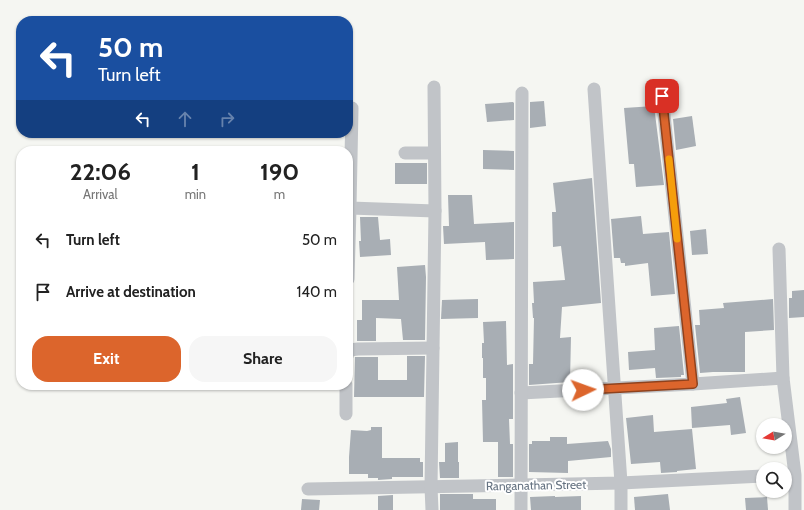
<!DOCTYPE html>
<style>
body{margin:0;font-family:Cabin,sans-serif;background:#f6f6f6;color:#222;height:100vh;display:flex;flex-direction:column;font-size:15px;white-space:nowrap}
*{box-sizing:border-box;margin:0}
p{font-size:13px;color:#767676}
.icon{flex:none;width:22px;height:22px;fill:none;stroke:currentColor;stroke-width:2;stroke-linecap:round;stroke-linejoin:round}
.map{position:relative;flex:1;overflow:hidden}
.details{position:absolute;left:16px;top:146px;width:337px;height:244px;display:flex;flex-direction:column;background:#fff;border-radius:16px;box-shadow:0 1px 3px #0004}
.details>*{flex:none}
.hud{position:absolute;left:16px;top:16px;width:337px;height:122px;border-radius:16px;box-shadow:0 1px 3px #0004;background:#1a4fa0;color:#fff;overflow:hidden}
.needle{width:26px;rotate:259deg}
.controls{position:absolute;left:756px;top:418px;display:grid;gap:8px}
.controls a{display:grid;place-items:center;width:36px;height:36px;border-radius:50%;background:#fff;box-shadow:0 1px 3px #0004;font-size:20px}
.pin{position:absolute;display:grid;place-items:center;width:34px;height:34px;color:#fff;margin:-17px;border-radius:8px;box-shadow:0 2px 6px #0006}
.me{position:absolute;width:44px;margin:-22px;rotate:87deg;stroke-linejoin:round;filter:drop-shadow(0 0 3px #0008)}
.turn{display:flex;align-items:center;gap:14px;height:84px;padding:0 16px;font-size:18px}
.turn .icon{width:52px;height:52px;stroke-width:2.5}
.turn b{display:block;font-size:28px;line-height:34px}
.lanes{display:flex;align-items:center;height:38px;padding:0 16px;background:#0003;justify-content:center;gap:20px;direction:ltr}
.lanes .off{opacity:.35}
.eta{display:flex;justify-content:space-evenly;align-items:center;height:68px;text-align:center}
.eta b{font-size:24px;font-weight:800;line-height:28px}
.cta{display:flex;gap:8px;margin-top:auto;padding:8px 16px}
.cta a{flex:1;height:46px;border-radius:16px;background:#dc652c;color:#fff;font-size:16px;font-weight:800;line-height:46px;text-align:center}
.cta a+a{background:#f6f6f6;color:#222}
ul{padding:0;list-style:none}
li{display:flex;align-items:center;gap:12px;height:52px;padding:0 16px}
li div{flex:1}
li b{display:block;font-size:15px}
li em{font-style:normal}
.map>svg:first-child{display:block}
</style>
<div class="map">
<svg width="804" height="510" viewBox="0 0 804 510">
<rect width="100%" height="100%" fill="#f5f6f2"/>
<!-- building -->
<g fill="#a8aeb4">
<path d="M 544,101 L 546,126 L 530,128 L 530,102 Z"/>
<path d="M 513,102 L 514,103 L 514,120 L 487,122 L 485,104 Z"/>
<path d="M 654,106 L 664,185 L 636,187 L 634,164 L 629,164 L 624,108 Z"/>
<path d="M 692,116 L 696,146 L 676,150 L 673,119 Z"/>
<path d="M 483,150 L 514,151 L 514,170 L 483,169 Z"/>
<rect x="395" y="163" width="32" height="21"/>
<path d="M 592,178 L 601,303 L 562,307 L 560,338 L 571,337 L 570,382 L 529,385 L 529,364 L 533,364 L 534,318 L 533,318 L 532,303 L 534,303 L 533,282 L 565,280 L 561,246 L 553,247 L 552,212 L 556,212 L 553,183 Z"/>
<path d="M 448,195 L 472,195 L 474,224 L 514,222 L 514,259 L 486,260 L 485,242 L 444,244 L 443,226 L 449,226 Z"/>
<path d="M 641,216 L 643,234 L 669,232 L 675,294 L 651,296 L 648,263 L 625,266 L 625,263 L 621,263 L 620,258 L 614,258 L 611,219 Z"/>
<path d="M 360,217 L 378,217 L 380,240 L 390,239 L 391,255 L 360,257 L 359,241 L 361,241 Z"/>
<path d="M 706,229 L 708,254 L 692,255 L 690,231 Z"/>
<path d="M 425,265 L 426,277 L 425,340 L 403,340 L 401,319 L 376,318 L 376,341 L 357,341 L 357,320 L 362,320 L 362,300 L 399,300 L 397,267 Z"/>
<path d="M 804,290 L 804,317 L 789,318 L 789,298 L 792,298 L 792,291 Z"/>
<path d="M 478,299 L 478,318 L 441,319 L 442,300 Z"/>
<path d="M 773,299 L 774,330 L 745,332 L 745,372 L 713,372 L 700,373 L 695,325 L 700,325 L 699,310 L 724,308 L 723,303 Z"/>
<path d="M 506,321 L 507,365 L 513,364 L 513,419 L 509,419 L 510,444 L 513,444 L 513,477 L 498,477 L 498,442 L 483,442 L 482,400 L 486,400 L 486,378 L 483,378 L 483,358 L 482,358 L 482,343 L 484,343 L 483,322 Z"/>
<path d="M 679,326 L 684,375 L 681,375 L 681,377 L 656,378 L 655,368 L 629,370 L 628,352 L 655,350 L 654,328 Z"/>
<path d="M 407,356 L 425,356 L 424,397 L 354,397 L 355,357 L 378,357 L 378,380 L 407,380 Z"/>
<path d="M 740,397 L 746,433 L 731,435 L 730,425 L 692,428 L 691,407 L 727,403 L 726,399 Z"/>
<path d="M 653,415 L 654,432 L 692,429 L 696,469 L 677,471 L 677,472 L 661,473 L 660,462 L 631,464 L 626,418 Z"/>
<path d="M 371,427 L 382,427 L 382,458 L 420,458 L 420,462 L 423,462 L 423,477 L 392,477 L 392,479 L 378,480 L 378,478 L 368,478 L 368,474 L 349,474 L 349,457 L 351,430 L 367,431 L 371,430 Z"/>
<path d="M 550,437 L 567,437 L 567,444 L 608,441 L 611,449 L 611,457 L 568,461 L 568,473 L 529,472 L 529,444 L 532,444 L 532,441 L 550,441 Z"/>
<path d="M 458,442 L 458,462 L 459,462 L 459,478 L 440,478 L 439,462 L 445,462 L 445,443 Z"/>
<path d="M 440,494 L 473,494 L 473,499 L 496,499 L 496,510 L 440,510 Z"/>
<path d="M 668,494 L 670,510 L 635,510 L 634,497 Z"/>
<path d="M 393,495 L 393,510 L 378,510 L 378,496 Z"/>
<path d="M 555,496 L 555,497 L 581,496 L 581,510 L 531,510 L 530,497 Z"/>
<path d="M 767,497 L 768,510 L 746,510 L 745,498 Z"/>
<path d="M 302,499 L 320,500 L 319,510 L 301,510 Z"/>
</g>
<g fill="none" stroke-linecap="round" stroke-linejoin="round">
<!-- street -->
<g stroke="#c1c4c8" stroke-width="13">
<path d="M 594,89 L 621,483 L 621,510"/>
<path d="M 352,108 L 350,208 L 435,211"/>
<path d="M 405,153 L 434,153"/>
<path d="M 348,279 L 350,208"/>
<path d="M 348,354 L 349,350 L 358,349 L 433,348"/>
<path d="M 783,378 L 795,475 L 795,510"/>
<path d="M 693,384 L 783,378 L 779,249"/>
<path d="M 521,393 L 693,384 L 662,96"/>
<path d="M 346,414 L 346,385"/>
<path d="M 308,489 L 621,483 L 763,476"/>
<path d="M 432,510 L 431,487 L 435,211 L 434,87"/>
<path d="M 521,510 L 522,93"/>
</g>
</g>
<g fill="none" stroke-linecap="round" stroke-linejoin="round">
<defs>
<path id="route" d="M 583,390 L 693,384 L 662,96"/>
</defs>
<!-- route casing -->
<use href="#route" stroke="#8f421d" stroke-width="10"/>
<!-- route -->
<use href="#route" stroke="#dc652c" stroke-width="7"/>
<!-- slow -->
<path stroke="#f59e0b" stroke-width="7" d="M 669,159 L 677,239"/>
</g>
<g text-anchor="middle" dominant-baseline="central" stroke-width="4" stroke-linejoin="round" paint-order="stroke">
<!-- street labels -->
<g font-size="12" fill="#667382" stroke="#fff">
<text transform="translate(536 485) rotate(-1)">Ranganathan Street</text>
</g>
</g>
</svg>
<div class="controls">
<a><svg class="needle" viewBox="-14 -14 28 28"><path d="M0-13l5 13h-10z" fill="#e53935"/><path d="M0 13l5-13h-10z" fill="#767676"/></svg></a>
<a><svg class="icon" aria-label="search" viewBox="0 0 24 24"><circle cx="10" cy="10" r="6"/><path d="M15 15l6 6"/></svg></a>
</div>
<div class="pin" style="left:662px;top:96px;background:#d93025"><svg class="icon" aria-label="arrive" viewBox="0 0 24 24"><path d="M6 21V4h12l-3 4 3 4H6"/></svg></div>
<svg class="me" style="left:583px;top:390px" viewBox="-20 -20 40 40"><circle r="19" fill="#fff"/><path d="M0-13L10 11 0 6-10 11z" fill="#dc652c"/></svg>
<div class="hud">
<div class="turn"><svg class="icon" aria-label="left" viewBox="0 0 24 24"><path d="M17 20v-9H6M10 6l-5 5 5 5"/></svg><div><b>50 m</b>Turn left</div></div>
<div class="lanes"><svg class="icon" aria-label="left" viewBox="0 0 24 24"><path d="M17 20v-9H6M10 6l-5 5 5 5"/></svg><svg class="icon off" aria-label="ahead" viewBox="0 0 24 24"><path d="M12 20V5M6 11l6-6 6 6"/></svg><svg class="icon off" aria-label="right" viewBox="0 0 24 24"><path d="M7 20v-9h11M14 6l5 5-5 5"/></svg></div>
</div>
<section class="details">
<div class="eta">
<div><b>22:06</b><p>Arrival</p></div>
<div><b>1</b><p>min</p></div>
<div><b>190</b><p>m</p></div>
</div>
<ul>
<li><svg class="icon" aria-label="left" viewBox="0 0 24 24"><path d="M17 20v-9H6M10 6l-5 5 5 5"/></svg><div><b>Turn left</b></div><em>50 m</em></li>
<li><svg class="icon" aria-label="arrive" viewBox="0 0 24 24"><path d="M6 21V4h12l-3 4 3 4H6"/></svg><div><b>Arrive at destination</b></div><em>140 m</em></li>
</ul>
<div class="cta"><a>Exit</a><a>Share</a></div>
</section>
</div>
